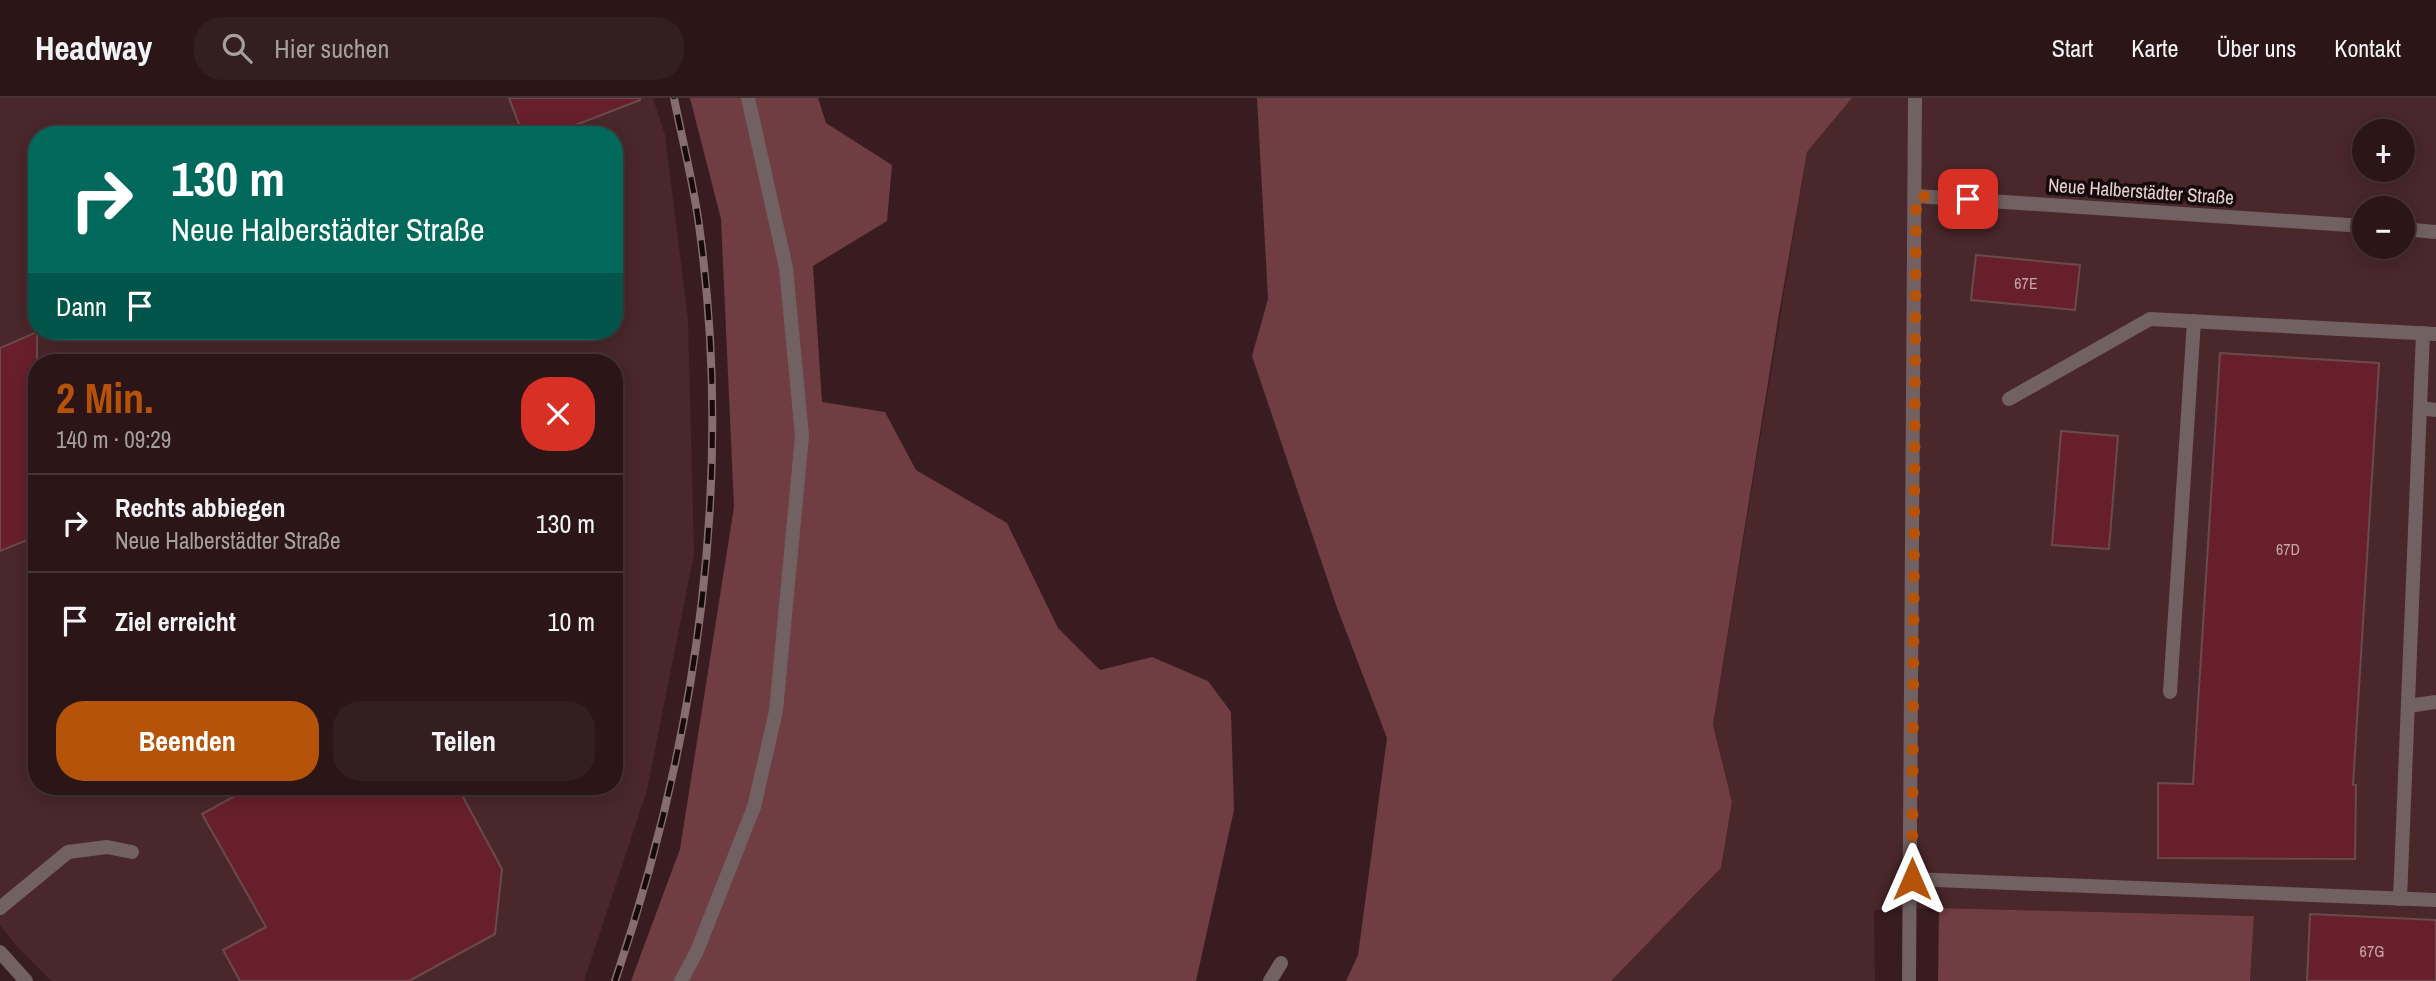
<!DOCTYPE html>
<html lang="de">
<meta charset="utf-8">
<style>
body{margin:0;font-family:"Archivo Narrow",sans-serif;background:#331e20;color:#f1f3f6;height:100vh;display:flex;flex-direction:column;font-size:26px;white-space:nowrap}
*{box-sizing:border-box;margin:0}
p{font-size:23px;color:#a69fa1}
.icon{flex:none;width:38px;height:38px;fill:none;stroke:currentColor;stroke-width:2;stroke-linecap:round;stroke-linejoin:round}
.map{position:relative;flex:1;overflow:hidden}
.sheet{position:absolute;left:28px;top:256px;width:595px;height:441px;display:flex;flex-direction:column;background:#2b1517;border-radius:28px;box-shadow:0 4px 18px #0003,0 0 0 2px #473436}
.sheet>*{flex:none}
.hud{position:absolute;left:28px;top:28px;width:595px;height:214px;border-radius:28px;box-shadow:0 4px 18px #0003,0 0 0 2px #473436;background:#00695c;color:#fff;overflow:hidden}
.tools{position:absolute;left:2352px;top:21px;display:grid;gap:14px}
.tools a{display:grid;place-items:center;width:63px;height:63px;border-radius:50%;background:#2b1517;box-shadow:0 4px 18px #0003,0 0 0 2px #473436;font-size:35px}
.pin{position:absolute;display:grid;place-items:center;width:60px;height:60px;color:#fff;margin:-30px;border-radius:14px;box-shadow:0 4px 10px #0006}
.me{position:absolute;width:77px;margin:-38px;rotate:0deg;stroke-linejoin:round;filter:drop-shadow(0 0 5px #0008)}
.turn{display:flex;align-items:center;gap:24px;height:147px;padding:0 28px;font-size:32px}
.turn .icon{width:91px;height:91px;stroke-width:2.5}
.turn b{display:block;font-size:49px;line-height:60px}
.then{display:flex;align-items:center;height:66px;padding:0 28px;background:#0003;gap:14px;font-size:26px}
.round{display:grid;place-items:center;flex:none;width:74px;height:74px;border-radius:28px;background:#331e20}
.overview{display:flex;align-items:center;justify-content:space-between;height:119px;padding:0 28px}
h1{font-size:42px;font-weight:700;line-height:52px;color:#b45309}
.button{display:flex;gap:14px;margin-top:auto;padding:14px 28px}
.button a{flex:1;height:80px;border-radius:28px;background:#b45309;color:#fff;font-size:28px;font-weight:700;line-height:80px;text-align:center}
.button a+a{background:#331e20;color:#f1f3f6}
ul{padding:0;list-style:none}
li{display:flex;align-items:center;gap:21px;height:98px;padding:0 28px;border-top:2px solid #473436}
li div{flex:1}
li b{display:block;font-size:26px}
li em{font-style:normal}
header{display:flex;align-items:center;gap:42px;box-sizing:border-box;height:98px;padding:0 35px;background:#2b1517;border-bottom:2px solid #473436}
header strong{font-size:33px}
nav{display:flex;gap:38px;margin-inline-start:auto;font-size:24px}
.search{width:490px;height:63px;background:#331e20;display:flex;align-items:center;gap:18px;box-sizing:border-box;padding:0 24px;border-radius:28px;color:#a69fa1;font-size:26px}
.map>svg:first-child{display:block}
</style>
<header>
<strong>Headway</strong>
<div class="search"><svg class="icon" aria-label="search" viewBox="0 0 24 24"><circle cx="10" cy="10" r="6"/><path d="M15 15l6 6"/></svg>Hier suchen</div>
<nav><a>Start</a><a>Karte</a><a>Über uns</a><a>Kontakt</a></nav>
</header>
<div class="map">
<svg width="2436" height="883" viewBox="0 0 2436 883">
<rect width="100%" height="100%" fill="#391c1f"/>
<!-- built -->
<g fill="#49272b" fill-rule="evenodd">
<path d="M 0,0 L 653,0 L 665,37 L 688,221 L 694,456 L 647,692 L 584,883 L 51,883 L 15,846 L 0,827 ZM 37,37 L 614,37 L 614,233 L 37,233 ZM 37,264 L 614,264 L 614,688 L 37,688 Z"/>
<path d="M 1852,0 L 2436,0 L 2436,883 L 2250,883 L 2254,818 L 1939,810 L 1874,812 L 1875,883 L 1611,883 L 1721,770 L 1732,704 L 1713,627 L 1807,54 ZM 2364,33 L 2403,33 L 2403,72 L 2364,72 ZM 2364,110 L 2403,110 L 2403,149 L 2364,149 Z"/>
</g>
<!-- green -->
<g fill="#6f3d42">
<path d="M 690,0 L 818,0 L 826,25 L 892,67 L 887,123 L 813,168 L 822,304 L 885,314 L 916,372 L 1007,425 L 1058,530 L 1100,572 L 1152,559 L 1208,583 L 1231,614 L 1234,712 L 1196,883 L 631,883 L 680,751 L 734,409 L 721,121 Z"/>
<path d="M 1257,0 L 1852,0 L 1807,54 L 1779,216 L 1713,627 L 1732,704 L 1721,770 L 1611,883 L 1346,883 L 1358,857 L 1387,640 L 1336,507 L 1252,258 L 1268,201 Z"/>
<path d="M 1939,810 L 2254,818 L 2250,883 L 1938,883 Z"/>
</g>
<!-- building -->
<g fill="#681f2c" stroke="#6b4a4d" stroke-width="2">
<path d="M 509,0 L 640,0 L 640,2 L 550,37 L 523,37 Z"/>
<path d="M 1976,157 L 2080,167 L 2075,212 L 1971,202 Z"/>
<path d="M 37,234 L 37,438 L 0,453 L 0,250 Z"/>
<path d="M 2220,255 L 2379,265 L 2353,687 L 2356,687 L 2355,761 L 2158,760 L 2158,685 L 2193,686 Z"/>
<path d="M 2061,333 L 2118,338 L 2109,451 L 2052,447 Z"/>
<path d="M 253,688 L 457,688 L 502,771 L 495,836 L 409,883 L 240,883 L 223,852 L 266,829 L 202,716 Z"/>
<path d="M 2310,816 L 2436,822 L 2436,883 L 2307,883 Z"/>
</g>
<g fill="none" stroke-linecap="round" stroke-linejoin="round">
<!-- service -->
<g stroke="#716162" stroke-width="14">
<path d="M 1916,98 L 2364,128"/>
<path d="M 2403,131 L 2436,134"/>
<path d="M 2009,301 L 2150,221 L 2436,236"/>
<path d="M 2420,310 L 2436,312"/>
<path d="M 2170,594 L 2194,223"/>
<path d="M 2408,608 L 2436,604"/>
<path d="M 1912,781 L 2436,802"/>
<path d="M 2400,801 L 2423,235"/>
<path d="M 0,810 L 68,754 L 107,749 L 132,754"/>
<path d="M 681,883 L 697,853 L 754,709 L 776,613 L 802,338 L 786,170 L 748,0"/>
<path d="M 1270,883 L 1281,865"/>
</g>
<!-- minor -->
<path stroke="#716162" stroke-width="14" d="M 1909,883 L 1915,0"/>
<!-- tertiary -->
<path stroke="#716162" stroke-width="14" d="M 0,854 L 26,883"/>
<defs>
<path id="rail" d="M 615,883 C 698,638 735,377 698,120 C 692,80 682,40 674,0"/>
</defs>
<!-- rail casing -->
<use href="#rail" stroke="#866d6f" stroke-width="8"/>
<!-- rail -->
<use href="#rail" stroke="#170a0c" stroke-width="5" stroke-dasharray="16" stroke-linecap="butt"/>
</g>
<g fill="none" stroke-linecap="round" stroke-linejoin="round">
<!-- route -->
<path stroke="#b45309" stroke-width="12" stroke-dasharray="0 21.6" d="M 1912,781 L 1916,98 L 1968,101"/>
</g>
<g text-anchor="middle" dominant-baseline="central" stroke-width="7" stroke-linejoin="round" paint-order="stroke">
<!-- number labels -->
<g font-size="16" fill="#c5a4a8">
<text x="2026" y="185">67E</text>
<text x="2288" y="451">67D</text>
<text x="2372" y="853">67G</text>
</g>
<!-- street labels -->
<g font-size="19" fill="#e4d0d1" stroke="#170a0c">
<text transform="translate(2141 93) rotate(4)">Neue Halberstädter Straße</text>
</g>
</g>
</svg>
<div class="tools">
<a>+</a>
<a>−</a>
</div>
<div class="pin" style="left:1968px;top:101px;background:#d93025"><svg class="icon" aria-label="arrive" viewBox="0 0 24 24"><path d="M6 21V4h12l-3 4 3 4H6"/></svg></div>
<svg class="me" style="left:1912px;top:781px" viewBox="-20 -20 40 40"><path d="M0-17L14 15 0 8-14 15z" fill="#b45309" stroke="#fff" stroke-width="4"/></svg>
<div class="hud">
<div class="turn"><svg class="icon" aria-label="right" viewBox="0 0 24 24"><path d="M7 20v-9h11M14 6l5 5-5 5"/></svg><div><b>130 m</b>Neue Halberstädter Straße</div></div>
<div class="then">Dann<svg class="icon" aria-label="arrive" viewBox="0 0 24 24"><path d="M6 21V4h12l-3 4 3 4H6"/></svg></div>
</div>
<section class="sheet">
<div class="overview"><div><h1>2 Min.</h1><p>140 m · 09:29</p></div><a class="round" style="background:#d93025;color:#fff"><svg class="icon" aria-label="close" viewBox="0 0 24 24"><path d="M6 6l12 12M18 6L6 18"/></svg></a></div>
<ul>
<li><svg class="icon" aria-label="right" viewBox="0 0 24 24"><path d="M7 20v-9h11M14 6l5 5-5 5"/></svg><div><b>Rechts abbiegen</b><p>Neue Halberstädter Straße</p></div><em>130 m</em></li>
<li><svg class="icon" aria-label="arrive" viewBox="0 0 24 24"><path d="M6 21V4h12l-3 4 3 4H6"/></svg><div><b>Ziel erreicht</b></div><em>10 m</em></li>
</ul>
<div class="button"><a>Beenden</a><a>Teilen</a></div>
</section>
</div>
